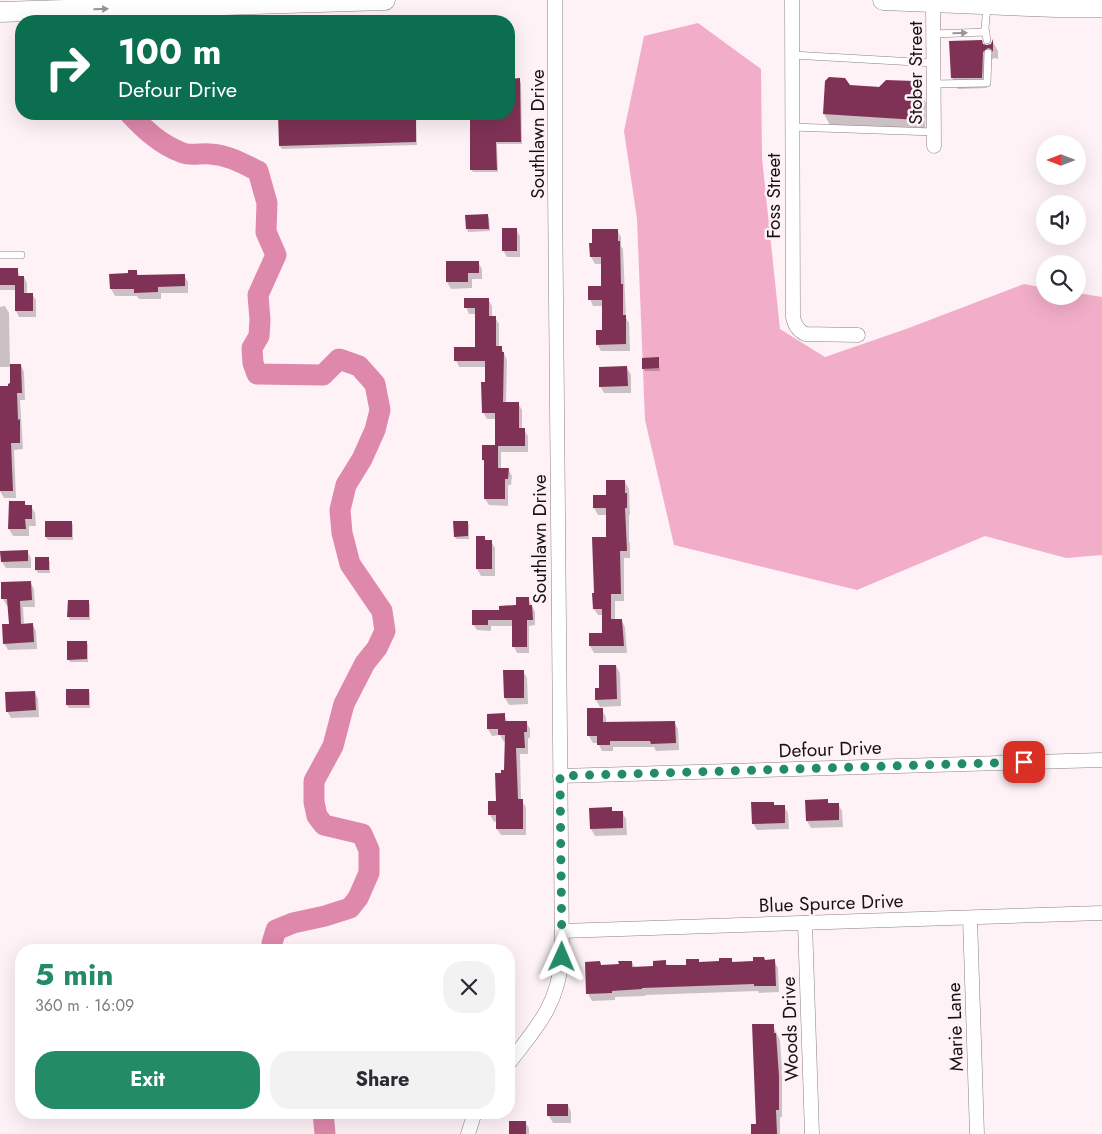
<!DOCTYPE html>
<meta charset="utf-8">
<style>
body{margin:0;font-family:Jost,sans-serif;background:#f2f2f3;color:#2b2b33;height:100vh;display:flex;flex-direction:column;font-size:19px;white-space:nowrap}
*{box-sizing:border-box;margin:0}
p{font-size:16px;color:#7c7c81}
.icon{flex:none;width:28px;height:28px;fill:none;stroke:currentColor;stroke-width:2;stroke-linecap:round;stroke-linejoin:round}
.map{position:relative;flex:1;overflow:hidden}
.sheet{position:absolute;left:15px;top:944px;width:500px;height:175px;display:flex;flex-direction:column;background:#fff;border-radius:20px;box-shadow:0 5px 20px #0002}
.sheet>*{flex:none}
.hud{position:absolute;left:15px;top:15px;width:500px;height:105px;border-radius:20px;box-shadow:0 5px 20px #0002;background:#0b6e4f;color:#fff;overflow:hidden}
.needle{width:32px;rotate:270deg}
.buttons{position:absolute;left:1036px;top:135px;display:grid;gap:10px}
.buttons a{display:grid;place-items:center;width:50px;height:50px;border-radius:50%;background:#fff;box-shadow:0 5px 20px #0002;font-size:25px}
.pin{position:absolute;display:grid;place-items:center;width:42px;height:42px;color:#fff;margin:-21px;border-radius:10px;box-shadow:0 2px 8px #0006}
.me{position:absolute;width:55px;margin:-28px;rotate:1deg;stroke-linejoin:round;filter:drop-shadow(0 0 4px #0008)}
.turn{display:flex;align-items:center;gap:18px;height:105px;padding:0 20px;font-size:22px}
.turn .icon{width:65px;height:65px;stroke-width:2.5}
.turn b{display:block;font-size:35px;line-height:42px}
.round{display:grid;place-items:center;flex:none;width:52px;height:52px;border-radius:20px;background:#f2f2f3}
.headline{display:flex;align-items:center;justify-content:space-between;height:85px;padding:0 20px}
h1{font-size:30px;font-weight:700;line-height:38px;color:#248b67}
.button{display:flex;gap:10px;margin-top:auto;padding:10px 20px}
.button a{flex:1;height:58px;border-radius:20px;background:#248b67;color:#fff;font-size:20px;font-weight:700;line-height:58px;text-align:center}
.button a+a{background:#f2f2f3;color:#2b2b33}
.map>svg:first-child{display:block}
</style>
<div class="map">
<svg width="1102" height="1134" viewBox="0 0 1102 1134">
<rect width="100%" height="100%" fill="#fef2f6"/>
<!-- green -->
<path fill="#f2aec8" d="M 698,23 L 761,69 L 762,158 L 780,329 L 825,357 L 906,329 L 1024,284 L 1045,288 L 1045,296 L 1078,296 L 1078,293 L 1102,297 L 1102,555 L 1066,558 L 985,536 L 857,590 L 674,545 L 645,420 L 637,219 L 624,131 L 644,36 Z"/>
<!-- shadow -->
<g fill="#0003">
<path d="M 993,42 L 998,51 L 998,59 L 994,58 L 988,63 L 987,88 L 958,89 L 952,78 L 983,45 L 988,47 Z"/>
<path d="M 509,80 L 519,80 L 521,83 L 522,144 L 497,144 L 498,172 L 473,172 L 471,169 L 479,114 L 509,114 Z"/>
<path d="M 849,86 L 918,88 L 926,103 L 925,134 L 832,129 L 824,114 Z"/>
<path d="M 279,114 L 416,114 L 417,145 L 282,149 L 280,146 Z"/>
<path d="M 487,215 L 489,218 L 490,231 L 468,232 L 467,229 Z"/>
<path d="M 516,229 L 520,236 L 520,257 L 507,257 L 503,250 Z"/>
<path d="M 617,230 L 621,237 L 621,246 L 623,249 L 626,318 L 629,323 L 630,351 L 601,351 L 597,344 L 603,331 L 603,306 L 593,306 L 590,299 L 603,288 L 603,264 L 595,264 L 591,257 Z"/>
<path d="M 478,262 L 482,269 L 482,279 L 472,279 L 472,288 L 451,289 L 447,282 Z"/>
<path d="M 0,269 L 17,269 L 20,277 L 24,277 L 27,283 L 27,295 L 32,294 L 36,300 L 36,317 L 19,317 L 16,311 L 16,290 L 0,290 Z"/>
<path d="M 136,271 L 139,276 L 184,275 L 188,282 L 188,293 L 161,293 L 161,299 L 139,299 L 137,296 L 115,296 L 111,289 L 111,275 L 129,275 Z"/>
<path d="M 488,299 L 492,306 L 492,317 L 495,317 L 499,324 L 499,347 L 501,347 L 507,360 L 506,403 L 518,403 L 522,410 L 522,430 L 524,430 L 528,436 L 528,452 L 501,452 L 501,469 L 508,469 L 512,476 L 511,485 L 508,485 L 508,506 L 489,505 L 485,499 L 486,464 L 483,460 L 496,446 L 496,419 L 487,419 L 483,412 L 487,383 L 486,367 L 459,367 L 456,360 L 476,348 L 476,314 L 469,314 L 466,307 Z"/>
<path d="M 5,306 L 9,313 L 10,366 L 21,365 L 24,372 L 25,400 L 20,400 L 23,449 L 14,450 L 16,498 L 4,498 L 0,491 L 0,387 L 9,387 L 11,385 L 11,367 L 0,367 L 0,307 Z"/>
<path d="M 658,358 L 660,371 L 645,371 L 643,368 Z"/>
<path d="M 627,368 L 631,375 L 631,393 L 604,393 L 600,386 Z"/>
<path d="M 625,482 L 629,489 L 630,515 L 629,515 L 629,541 L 630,544 L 630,558 L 624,558 L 624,601 L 615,601 L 615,620 L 621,620 L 625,627 L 627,653 L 594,653 L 590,646 L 590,634 L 604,634 L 604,615 L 598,615 L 594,609 L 607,539 L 607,515 L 598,515 L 594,508 Z"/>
<path d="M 24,502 L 26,506 L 31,506 L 35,513 L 36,526 L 29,526 L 29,536 L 13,536 L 9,529 L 11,503 Z"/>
<path d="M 71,522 L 73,525 L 73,540 L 48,540 L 46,537 Z"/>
<path d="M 467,522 L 469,525 L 469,539 L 456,539 L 455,536 Z"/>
<path d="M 477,538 L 485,538 L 487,541 L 491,541 L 495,548 L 495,576 L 481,576 L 477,569 Z"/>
<path d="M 27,551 L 31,558 L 31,568 L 6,568 L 2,562 Z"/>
<path d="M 36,559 L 48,559 L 50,562 L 50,573 L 38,573 L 36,570 Z"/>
<path d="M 30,582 L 34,589 L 35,607 L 23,607 L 24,625 L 32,624 L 36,631 L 37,649 L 8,650 L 4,643 L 10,625 L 9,606 L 7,606 L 3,599 Z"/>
<path d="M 528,598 L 535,612 L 535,625 L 529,626 L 529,653 L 517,653 L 514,647 L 514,626 L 491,626 L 491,631 L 477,630 L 473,624 L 501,611 L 517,607 Z"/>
<path d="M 88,602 L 90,605 L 90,620 L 70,620 L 69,617 Z"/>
<path d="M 86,642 L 88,645 L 88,662 L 70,662 L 68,659 Z"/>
<path d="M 616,666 L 620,673 L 621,706 L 600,707 L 596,700 L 600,689 Z"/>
<path d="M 523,671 L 527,678 L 528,704 L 509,705 L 505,698 Z"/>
<path d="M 67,690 L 89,690 L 90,694 L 90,708 L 69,708 L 67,705 Z"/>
<path d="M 35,692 L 38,699 L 39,717 L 11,718 L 7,711 Z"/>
<path d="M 602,710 L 606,717 L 606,724 L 674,722 L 678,729 L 679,750 L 656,751 L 654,747 L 613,747 L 613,751 L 602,751 L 598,743 L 593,743 L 589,736 Z"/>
<path d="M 504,715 L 508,722 L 526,722 L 530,729 L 530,738 L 528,738 L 528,754 L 520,754 L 521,800 L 526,807 L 526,835 L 501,835 L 497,829 L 497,821 L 494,822 L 490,815 L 497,802 L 502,774 L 505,771 L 507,742 L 504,742 L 500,735 L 492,736 L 488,729 Z"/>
<path d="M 827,800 L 829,804 L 838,804 L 842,811 L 843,827 L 811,828 L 807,821 Z"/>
<path d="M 773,803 L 775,807 L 784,806 L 788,813 L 789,829 L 757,830 L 753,823 Z"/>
<path d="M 591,809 L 611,809 L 613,812 L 622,812 L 626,819 L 627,835 L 595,836 L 591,829 Z"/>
<path d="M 731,959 L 734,964 L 774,961 L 778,968 L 779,992 L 759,993 L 758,991 L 645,995 L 645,996 L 615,997 L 615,1000 L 592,1001 L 588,994 L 600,963 L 602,966 L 620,965 L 632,962 L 635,968 L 654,967 L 665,962 L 668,966 L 687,966 L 698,960 L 700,963 L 720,962 Z"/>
<path d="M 773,1025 L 780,1041 L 782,1069 L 782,1117 L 780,1117 L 780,1134 L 752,1134 L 758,1125 Z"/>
<path d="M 568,1105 L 571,1112 L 571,1123 L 553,1123 L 549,1116 Z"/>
<path d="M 525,1122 L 529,1128 L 529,1134 L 510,1134 Z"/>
</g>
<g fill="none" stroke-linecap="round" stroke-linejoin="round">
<!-- river -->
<g stroke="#de88ac" stroke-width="21">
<path d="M 130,114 C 145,130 161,145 183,153 C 191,156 201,153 210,154 C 228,155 242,163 258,171 L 267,203 L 266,232 L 276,255 L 258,295 L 260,320 L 259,336 L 252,348 L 253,363 L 257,374 L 323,375 L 339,359 L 359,366 L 375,384 L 380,410 L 375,430 L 362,459 L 346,485 L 340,510 L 342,533 L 350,564 L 382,611 L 385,631 L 377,648 L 365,663 L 344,704 L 333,746 L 314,781 L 314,802 L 317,816 L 324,825 L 362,834 L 369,850 L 369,873 L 358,898 L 350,908 L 325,916 L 293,923 L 276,930 L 272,943 L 273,950"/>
<path d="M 323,1112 L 325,1134"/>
</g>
</g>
<!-- building -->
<g fill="#7f3256">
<path d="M 993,39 L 993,52 L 991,49 L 988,48 L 983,52 L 982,78 L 951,78 L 949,41 L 982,40 L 983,44 L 987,45 L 991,44 Z"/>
<path d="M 829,77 L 845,78 L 850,85 L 879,87 L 886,80 L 914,81 L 919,87 L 917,120 L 823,114 L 825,81 Z"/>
<path d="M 520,78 L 521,142 L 496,142 L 497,170 L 470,170 L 470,114 L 509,114 L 509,79 Z"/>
<path d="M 278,114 L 416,114 L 416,142 L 279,146 Z"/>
<path d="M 488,214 L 489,229 L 466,229 L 465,215 Z"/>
<rect x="502" y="228" width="15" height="23"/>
<path d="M 592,229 L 618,229 L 618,241 L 620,241 L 621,284 L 623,284 L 623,315 L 626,315 L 626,344 L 596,345 L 596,330 L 602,330 L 602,300 L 588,300 L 588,286 L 601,286 L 601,257 L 590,257 L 589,243 L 592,243 Z"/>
<path d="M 446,261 L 479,261 L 479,273 L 468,273 L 468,282 L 446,282 Z"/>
<path d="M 0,268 L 18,268 L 18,276 L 24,276 L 24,293 L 33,293 L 33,311 L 15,311 L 15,285 L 0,285 Z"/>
<path d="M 128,270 L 137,270 L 137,275 L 185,274 L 185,286 L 158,287 L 158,292 L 134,293 L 134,289 L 110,289 L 109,274 L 128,273 Z"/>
<path d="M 464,298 L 489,298 L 489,316 L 496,316 L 496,346 L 502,346 L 502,352 L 504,352 L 503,402 L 519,402 L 519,428 L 525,428 L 525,446 L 498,446 L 498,468 L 509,468 L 508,479 L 505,479 L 505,499 L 484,499 L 484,460 L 482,460 L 482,445 L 495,445 L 495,413 L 482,413 L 481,382 L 485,382 L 485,361 L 454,361 L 454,347 L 475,347 L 475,308 L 464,308 Z"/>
<path d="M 659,357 L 659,368 L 642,369 L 642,358 Z"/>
<path d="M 10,364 L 21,364 L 22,393 L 17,393 L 18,420 L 20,419 L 20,443 L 11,443 L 13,491 L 0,491 L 0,386 L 8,386 L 8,384 L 10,383 Z"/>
<path d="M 627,366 L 628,386 L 599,387 L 599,367 Z"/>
<path d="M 606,480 L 625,480 L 625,493 L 627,493 L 627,508 L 625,508 L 627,551 L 620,551 L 621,594 L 611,594 L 611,619 L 622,619 L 624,646 L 589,646 L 589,633 L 602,633 L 602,609 L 593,609 L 592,593 L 594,593 L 592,537 L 606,537 L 606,508 L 593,508 L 593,495 L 606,495 Z"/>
<path d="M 9,501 L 25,501 L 25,505 L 32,505 L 32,519 L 25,519 L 26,529 L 8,529 Z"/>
<rect x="45" y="521" width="27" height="16"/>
<path d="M 453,521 L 468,521 L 468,536 L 454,537 Z"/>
<path d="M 476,536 L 485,536 L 485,540 L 492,540 L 492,569 L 476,569 Z"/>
<path d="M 28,550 L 28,561 L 1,562 L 0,551 Z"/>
<rect x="35" y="557" width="14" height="13"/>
<path d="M 31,581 L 32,600 L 20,601 L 21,624 L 33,623 L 34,642 L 3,644 L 2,624 L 9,624 L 7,599 L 1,599 L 1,582 Z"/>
<path d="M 516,597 L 529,597 L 529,605 L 532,605 L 533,620 L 527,620 L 527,647 L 512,647 L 512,620 L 488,620 L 488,625 L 472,625 L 472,610 L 499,610 L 499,606 L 516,605 Z"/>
<path d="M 68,600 L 89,600 L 89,617 L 67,617 Z"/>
<path d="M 67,641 L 87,641 L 87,659 L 67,660 Z"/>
<path d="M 599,665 L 616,665 L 617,699 L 595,700 L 595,688 L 599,688 Z"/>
<path d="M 503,670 L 524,670 L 524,698 L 504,698 Z"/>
<rect x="66" y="689" width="23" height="16"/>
<path d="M 35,691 L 36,710 L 6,712 L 5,692 Z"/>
<path d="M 587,708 L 603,708 L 603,722 L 675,721 L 676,743 L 651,744 L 650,741 L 610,741 L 610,745 L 597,745 L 597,736 L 587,736 Z"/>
<path d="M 505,713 L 505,721 L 527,721 L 527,732 L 524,732 L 525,748 L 516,748 L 518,799 L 523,799 L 523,829 L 496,829 L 496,815 L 488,815 L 488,801 L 496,801 L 495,773 L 501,773 L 501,770 L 504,770 L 505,735 L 498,735 L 498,729 L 487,729 L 487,714 Z"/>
<path d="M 828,799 L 828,803 L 839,803 L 839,820 L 806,821 L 805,800 Z"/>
<path d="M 751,802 L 774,802 L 774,805 L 785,805 L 785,823 L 752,824 Z"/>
<path d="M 612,807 L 612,811 L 623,811 L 623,828 L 590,829 L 589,808 Z"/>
<path d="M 753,957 L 764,957 L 765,960 L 775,959 L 776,986 L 754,986 L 754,984 L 642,988 L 642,989 L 612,991 L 612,993 L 586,994 L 585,962 L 600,961 L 601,965 L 619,964 L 618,961 L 632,961 L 632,967 L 653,966 L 653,961 L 666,960 L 666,965 L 686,965 L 686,959 L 699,959 L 699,962 L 719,961 L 719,958 L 732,958 L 732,962 L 753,961 Z"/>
<path d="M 752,1024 L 774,1024 L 774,1033 L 776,1033 L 779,1076 L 779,1110 L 776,1110 L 777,1134 L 751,1134 L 751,1124 L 756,1124 Z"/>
<rect x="547" y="1104" width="21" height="12"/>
<rect x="509" y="1121" width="17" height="13"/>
</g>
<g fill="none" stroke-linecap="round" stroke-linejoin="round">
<defs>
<g id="lane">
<path d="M 987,5 L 985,29 L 987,40"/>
<path d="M 933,34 L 986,32"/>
<path d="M 792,55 L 933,63"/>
<path d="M 933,84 L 987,83 L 988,53"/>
<path d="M 792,127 L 934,132"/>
<path d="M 0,255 L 21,255"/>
</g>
<g id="street">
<path d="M 792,0 L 793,317 C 795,326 798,330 805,334 L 858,335"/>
<path d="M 933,0 L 934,146"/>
<path d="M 560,776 L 1102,760"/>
<path d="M 970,918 L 977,1134"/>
<path d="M 805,923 L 812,1134"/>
<path d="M 562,931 L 1102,913"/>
<path d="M 509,1063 C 537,1027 558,1005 562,957 L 555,187 L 555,0"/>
<path d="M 468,1134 L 475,1112"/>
</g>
<g id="secondary">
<path d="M 883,0 L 1056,7 L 1102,7"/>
<path d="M 0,12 L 385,0"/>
</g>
</defs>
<!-- lane casing -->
<use href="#lane" stroke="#8a8083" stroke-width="8"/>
<!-- street casing -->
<use href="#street" stroke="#8a8083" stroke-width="15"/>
<!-- secondary casing -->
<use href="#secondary" stroke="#8a8083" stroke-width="21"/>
<!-- lane -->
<use href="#lane" stroke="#fff" stroke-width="7"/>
<!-- street -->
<use href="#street" stroke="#fff" stroke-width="14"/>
<!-- secondary -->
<use href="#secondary" stroke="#fff" stroke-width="20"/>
</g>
<!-- one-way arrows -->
<defs><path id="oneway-solid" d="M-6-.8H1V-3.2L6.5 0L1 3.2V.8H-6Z" transform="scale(1.25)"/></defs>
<g fill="#979595">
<use href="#oneway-solid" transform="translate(101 9) rotate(-2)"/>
<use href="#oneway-solid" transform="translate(960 33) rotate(-2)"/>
</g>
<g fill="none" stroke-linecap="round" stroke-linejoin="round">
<!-- route -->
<path stroke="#248b67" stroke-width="9" stroke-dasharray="0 16.2" d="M 562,957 L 560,776 L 1024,762"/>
</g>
<g text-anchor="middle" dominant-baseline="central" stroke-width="5" stroke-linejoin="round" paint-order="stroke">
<!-- street labels -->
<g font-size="19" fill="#171314" stroke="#fef2f6">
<text transform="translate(915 73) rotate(-90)">Stober Street</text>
<text transform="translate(537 134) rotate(-90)">Southlawn Drive</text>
<text transform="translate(773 196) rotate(-90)">Foss Street</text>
<text transform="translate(539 539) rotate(-90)">Southlawn Drive</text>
<text transform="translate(830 749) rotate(-2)">Defour Drive</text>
<text transform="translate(831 903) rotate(-2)">Blue Spurce Drive</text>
<text transform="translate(955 1027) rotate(-92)">Marie Lane</text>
<text transform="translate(790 1029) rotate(-92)">Woods Drive</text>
</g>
</g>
</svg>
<div class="buttons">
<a><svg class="needle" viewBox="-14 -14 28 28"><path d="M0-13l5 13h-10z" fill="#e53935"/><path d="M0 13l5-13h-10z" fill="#7c7c81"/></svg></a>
<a><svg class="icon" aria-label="sound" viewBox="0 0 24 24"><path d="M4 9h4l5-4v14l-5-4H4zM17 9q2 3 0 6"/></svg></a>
<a><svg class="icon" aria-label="search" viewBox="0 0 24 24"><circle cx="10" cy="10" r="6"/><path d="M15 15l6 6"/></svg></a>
</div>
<div class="pin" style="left:1024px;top:762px;background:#d93025"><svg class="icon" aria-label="arrive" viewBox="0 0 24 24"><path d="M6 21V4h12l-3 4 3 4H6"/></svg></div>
<svg class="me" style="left:562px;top:957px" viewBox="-20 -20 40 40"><path d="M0-17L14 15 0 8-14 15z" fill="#248b67" stroke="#fff" stroke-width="4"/></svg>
<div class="hud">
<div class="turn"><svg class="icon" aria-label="right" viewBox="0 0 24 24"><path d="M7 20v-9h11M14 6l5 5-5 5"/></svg><div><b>100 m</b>Defour Drive</div></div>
</div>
<section class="sheet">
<div class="headline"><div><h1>5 min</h1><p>360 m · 16:09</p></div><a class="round"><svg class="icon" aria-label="close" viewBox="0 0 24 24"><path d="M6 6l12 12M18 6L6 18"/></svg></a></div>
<div class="button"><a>Exit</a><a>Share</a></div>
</section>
</div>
